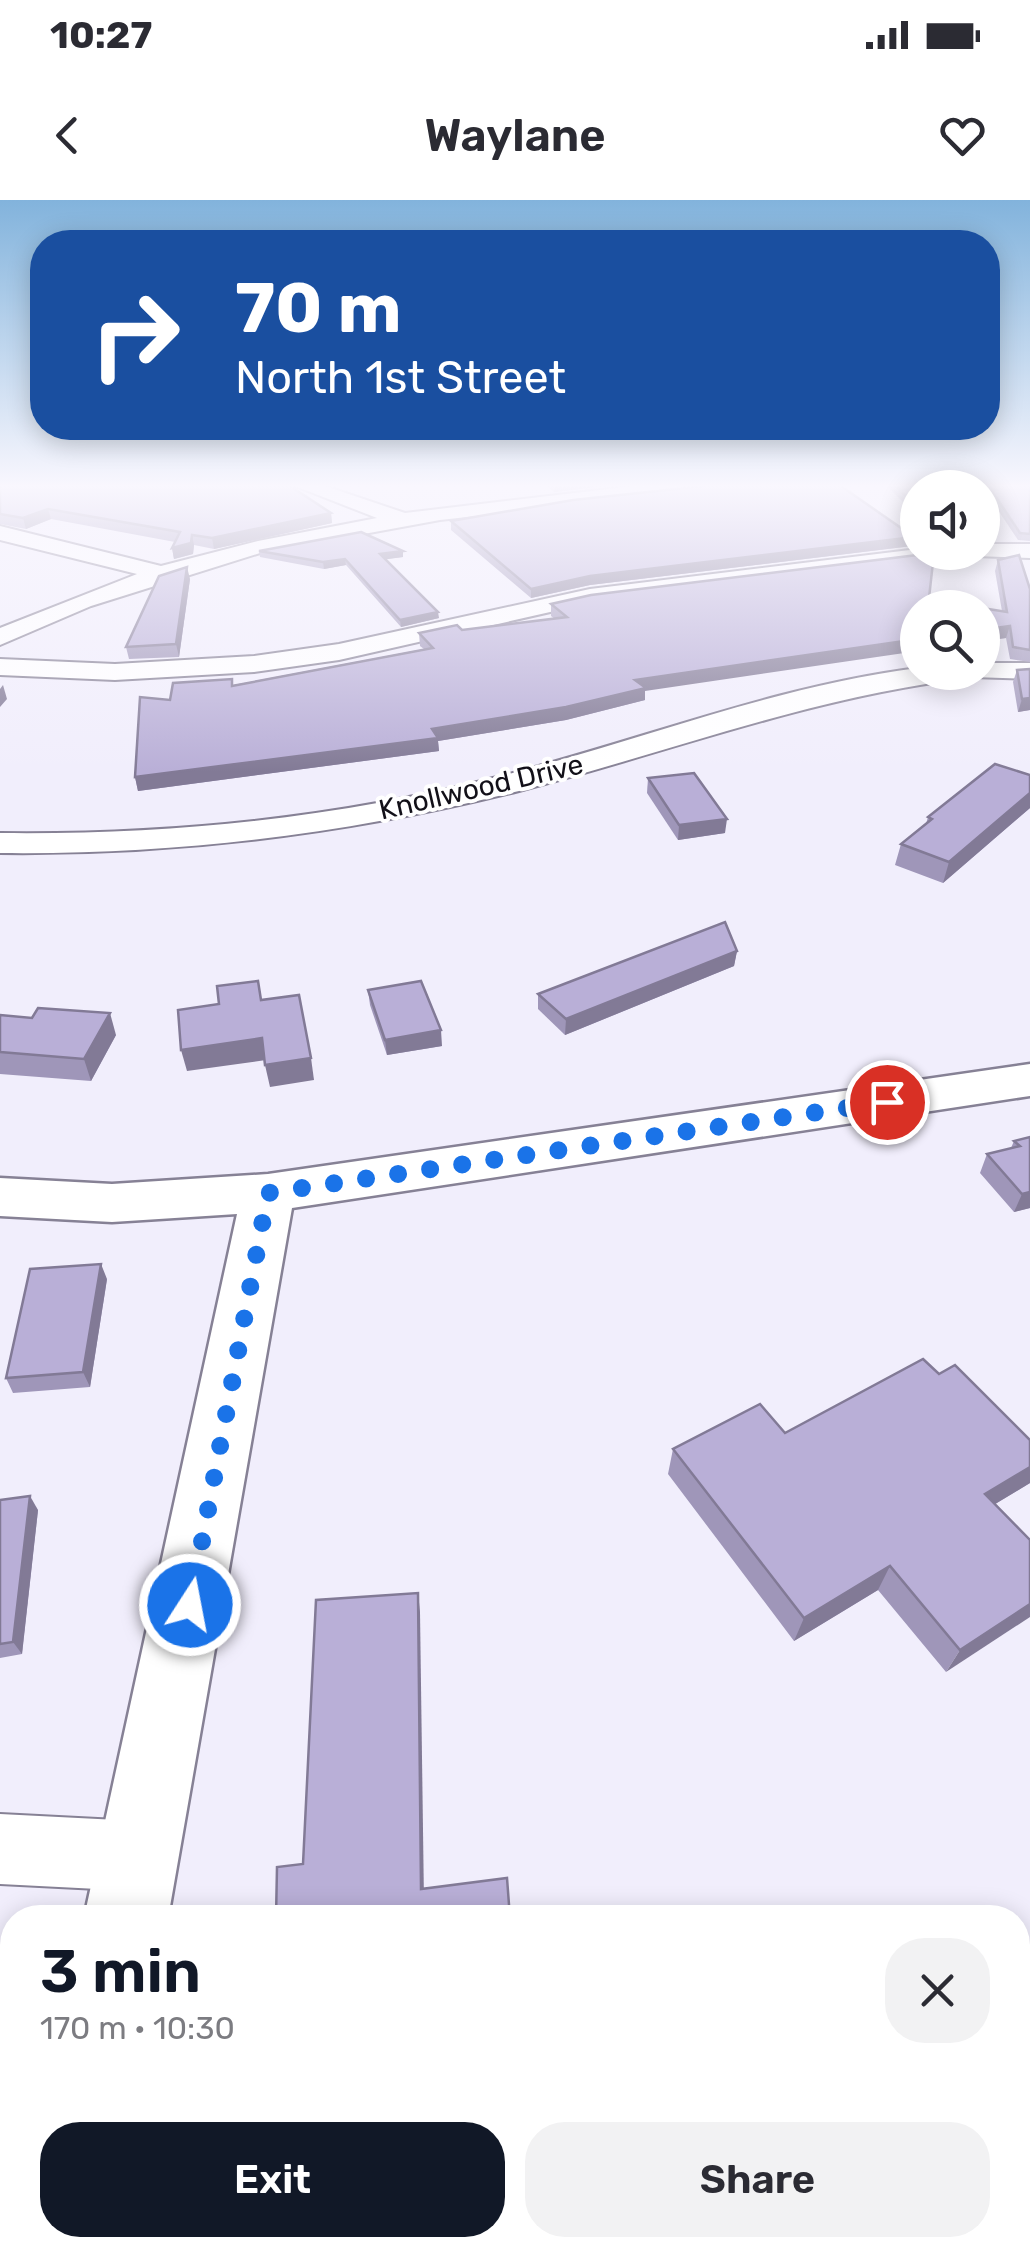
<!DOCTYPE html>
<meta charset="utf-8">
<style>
body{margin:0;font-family:Rubik,sans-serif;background:#f2f2f3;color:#2b2b33;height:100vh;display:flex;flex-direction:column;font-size:38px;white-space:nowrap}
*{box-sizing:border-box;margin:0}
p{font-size:32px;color:#7c7c81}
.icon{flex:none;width:55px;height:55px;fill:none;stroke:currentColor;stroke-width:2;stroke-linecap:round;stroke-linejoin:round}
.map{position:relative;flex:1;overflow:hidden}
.drawer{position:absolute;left:0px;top:1705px;width:1030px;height:352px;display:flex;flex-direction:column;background:#fff;border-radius:40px 40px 0 0;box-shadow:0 5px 25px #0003}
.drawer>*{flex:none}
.guide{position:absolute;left:30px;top:30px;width:970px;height:210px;border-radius:40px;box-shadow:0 5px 25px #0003;background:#1a4fa0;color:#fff;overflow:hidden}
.tools{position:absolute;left:900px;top:270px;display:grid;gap:20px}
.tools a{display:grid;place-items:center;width:100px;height:100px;border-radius:50%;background:#fff;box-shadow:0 5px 25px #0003;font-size:50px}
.pin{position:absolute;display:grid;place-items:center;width:85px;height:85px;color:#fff;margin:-42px;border:5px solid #fff;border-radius:50%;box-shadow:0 2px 10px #0007}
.me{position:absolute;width:110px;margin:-55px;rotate:11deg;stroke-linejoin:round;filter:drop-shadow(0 0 8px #0008)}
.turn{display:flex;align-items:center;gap:35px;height:210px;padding:0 40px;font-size:45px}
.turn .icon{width:130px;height:130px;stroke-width:2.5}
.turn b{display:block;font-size:70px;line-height:85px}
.round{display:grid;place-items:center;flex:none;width:105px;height:105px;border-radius:40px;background:#f2f2f3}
.head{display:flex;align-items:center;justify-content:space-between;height:170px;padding:0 40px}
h1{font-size:60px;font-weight:600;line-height:75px;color:#111827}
.button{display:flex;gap:20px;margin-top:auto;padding:20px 40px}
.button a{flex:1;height:115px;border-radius:40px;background:#111827;color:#fff;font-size:40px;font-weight:600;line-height:115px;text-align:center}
.button a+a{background:#f2f2f3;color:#2b2b33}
.status{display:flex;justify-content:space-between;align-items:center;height:70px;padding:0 50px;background:#fff;direction:ltr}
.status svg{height:28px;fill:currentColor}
header{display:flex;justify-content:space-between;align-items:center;height:130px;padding:0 40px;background:#fff;font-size:45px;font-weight:600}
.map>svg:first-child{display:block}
</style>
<div class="status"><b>10:27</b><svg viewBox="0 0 49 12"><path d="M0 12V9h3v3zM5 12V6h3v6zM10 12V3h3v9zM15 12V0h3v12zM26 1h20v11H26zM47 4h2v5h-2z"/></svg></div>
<header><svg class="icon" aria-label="back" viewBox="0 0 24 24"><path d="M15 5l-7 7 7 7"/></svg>Waylane<svg class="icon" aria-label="heart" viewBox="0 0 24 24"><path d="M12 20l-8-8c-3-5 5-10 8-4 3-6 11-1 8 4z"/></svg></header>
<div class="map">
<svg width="1030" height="2056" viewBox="0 0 1030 2056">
<rect width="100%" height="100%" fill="#f1eefc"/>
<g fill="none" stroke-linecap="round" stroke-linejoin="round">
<defs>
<g id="minor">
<path d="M 290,284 L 319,284 L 405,313 L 651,284 L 722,284 L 712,290 L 440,320 L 260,353 L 91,406 L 0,445 L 0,428 L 137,374 L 0,340 L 0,326 L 161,366 L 258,341 L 377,318 Z"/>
<path d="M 982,344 L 1030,344 L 1030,358 L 974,356 L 972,352 L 982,352 Z"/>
<path d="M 918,349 L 918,352 L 958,352 L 947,359 L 590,403 L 339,460 L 254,472 L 115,480 L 0,475 L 0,459 L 115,464 L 254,456 L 339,444 L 590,389 Z"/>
<path d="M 982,463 L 1030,463 L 1030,479 L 972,477 L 970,472 L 982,472 Z"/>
<path d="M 918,468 L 918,472 L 966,472 L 953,480 C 803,500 665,553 519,591 C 348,634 176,655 0,653 L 0,633 C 170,635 340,618 505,575 C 642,540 776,486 918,468 Z"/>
<path d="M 0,1614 L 137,1621 L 162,1631 L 172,1656 L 162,1681 L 137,1691 L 0,1684 Z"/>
</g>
<g id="tertiary">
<path d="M 1030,864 L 1030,896 L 292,1008 L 168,1718 L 84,1718 L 237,1014 L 112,1022 L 0,1016 L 0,978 L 112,984 L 268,974 Z"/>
<path d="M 12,2029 L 12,2045 L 104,2045 L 102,2056 L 4,2056 Z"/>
</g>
</defs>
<!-- minor casing -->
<use href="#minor" stroke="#868195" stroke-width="4"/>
<!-- tertiary casing -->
<use href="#tertiary" stroke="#868195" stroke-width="5"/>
<!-- minor -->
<use href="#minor" fill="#fff" fill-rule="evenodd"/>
<!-- tertiary -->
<use href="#tertiary" fill="#fff" fill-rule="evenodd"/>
</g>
<!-- wall -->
<g fill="#9f96b9">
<path d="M 0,284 L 331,313 L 332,323 L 214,349 L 194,345 L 193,354 L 174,359 L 172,348 L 175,342 L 51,319 L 26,329 L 0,324 Z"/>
<path d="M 546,284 L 621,284 L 554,292 Z"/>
<path d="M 885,284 L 1030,284 L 1030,341 L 1018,340 L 988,295 L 982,295 L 982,288 L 918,288 L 918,302 L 904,303 Z"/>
<path d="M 713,285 L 912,346 L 590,385 L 531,398 L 451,330 L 451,321 Z"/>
<path d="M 259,351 L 403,351 L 403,357 L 386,359 L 439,418 L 401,427 L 346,365 L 324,369 L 260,357 Z"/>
<path d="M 998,360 L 1030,389 L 1030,462 L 1010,459 L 1006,438 L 982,441 L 982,408 L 1002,411 L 995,371 Z"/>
<path d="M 190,379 L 179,457 L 129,459 L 126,447 Z"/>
<path d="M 591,395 L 645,491 L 645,500 L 566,520 L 438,541 L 439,551 L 138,591 L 135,577 L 170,500 L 232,479 L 233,485 L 424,449 L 420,446 L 419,433 L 462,430 L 555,419 L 551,416 L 551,404 Z"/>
<path d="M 1030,469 L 1030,510 L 1018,512 L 1013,482 L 1017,470 Z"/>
<path d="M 1030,575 L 1030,608 L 943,683 L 895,665 L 901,644 L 926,624 L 928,617 Z"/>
<path d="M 648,578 L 725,633 L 678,640 L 647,593 Z"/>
<path d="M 737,751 L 734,766 L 565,835 L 538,809 L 538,794 Z"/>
<path d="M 368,790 L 442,846 L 387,855 L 370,805 Z"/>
<path d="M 0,815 L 116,835 L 91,881 L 0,874 Z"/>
<path d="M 1030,937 L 1030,1008 L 1014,1012 L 980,973 L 987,954 L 1011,948 L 1014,941 Z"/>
<path d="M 107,1079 L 90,1187 L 13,1193 L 6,1178 Z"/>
<path d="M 939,1174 L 1030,1240 L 1030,1283 L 995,1304 L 1030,1340 L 946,1472 L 878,1390 L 794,1441 L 668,1274 L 673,1249 L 785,1233 Z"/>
<path d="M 0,1300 L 38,1310 L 22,1454 L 0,1458 Z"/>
</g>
<!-- shaded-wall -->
<g fill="#827a96">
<path d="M 554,284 L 621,284 L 554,292 Z"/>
<path d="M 990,288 L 988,295 L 982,295 L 982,289 Z"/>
<path d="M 918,295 L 918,302 L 904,303 L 906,296 Z"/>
<path d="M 48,309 L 51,319 L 26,329 L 23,318 Z"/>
<path d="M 331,313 L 332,323 L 214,349 L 212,338 Z"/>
<path d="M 192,335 L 194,345 L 193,354 L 174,359 L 172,348 Z"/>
<path d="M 914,337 L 912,346 L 590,385 L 531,398 L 531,389 L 590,376 Z"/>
<path d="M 403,351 L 403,357 L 381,360 L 380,354 Z"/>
<path d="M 345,359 L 346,365 L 324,369 L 323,362 Z"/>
<path d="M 187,367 L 190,379 L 179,457 L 176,444 Z"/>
<path d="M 438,412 L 439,418 L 401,427 L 400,420 Z"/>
<path d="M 1010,426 L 1006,438 L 982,441 L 982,430 Z"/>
<path d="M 918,439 L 918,451 L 645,491 L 645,500 L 566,520 L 438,541 L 439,551 L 138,591 L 135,577 L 432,529 L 635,480 Z"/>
<path d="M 3,485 L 7,499 L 0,507 L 0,489 Z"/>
<path d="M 1030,498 L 1030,510 L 1018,512 L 1022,499 Z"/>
<path d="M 1030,593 L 1030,608 L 943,683 L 949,662 Z"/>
<path d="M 727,619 L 725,633 L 678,640 L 679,625 Z"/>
<path d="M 737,751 L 734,766 L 565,835 L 566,819 Z"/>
<path d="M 110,813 L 116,835 L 91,881 L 84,859 Z"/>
<path d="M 441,830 L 442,846 L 387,855 L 385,840 Z"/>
<path d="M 262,838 L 266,860 L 187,871 L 181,850 Z"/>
<path d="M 311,858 L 314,880 L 270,887 L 265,865 Z"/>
<path d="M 1030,992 L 1030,1008 L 1014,1012 L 1022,994 Z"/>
<path d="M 101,1064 L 107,1079 L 90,1187 L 83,1172 Z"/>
<path d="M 1030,1267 L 1030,1283 L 972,1318 L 985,1294 Z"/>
<path d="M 30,1296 L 38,1310 L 22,1454 L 13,1442 Z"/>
<path d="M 890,1366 L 878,1390 L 794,1441 L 804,1418 Z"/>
<path d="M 418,1393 L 420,1412 L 424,1702 L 421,1689 Z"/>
<path d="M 1030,1404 L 1030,1417 L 946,1472 L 960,1450 Z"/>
<path d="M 390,2045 L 394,2045 L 395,2056 L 391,2056 Z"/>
</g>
<!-- building -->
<g fill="#b9afd7" stroke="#827a96" stroke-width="2.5">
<path d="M 0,284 L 287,284 L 331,313 L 212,338 L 192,335 L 191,343 L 172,348 L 180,332 L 48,309 L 23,318 L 0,314 Z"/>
<path d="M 716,284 L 838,284 L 914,337 L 590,376 L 531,389 L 451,321 L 573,300 L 713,285 Z"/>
<path d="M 894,284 L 1030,284 L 1030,334 L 1020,333 L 990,288 L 918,288 L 918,295 L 906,296 Z"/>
<path d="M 361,332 L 403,351 L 380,354 L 438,412 L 400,420 L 345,359 L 323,362 L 259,351 Z"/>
<path d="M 934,353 L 929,398 L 982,408 L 918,408 L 918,439 L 635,480 L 646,488 L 566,507 L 432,529 L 438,538 L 135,577 L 140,497 L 170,500 L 173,483 L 232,479 L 232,486 L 433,448 L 419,433 L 457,425 L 462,430 L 567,417 L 551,404 L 591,395 Z"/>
<path d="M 1019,355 L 1030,389 L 1030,450 L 1013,447 L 1010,426 L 982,430 L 982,408 L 1007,412 L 998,360 Z"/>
<path d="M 187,367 L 176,444 L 126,447 L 159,376 Z"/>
<path d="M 1030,469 L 1030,498 L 1022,499 L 1017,470 Z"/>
<path d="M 995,564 L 1030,575 L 1030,593 L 949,662 L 901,644 L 932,619 L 928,617 Z"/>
<path d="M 694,573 L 727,619 L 679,625 L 648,578 Z"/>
<path d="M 725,722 L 737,751 L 566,819 L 538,794 Z"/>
<path d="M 258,781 L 261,800 L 299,795 L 311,858 L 265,865 L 262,838 L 181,850 L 178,810 L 219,804 L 217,786 Z"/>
<path d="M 421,781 L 441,830 L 385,840 L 368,790 Z"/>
<path d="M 38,808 L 110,813 L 84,859 L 0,852 L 0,815 L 32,818 Z"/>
<path d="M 1030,937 L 1030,992 L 1022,994 L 987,954 L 1020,946 L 1014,941 Z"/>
<path d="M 101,1064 L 83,1172 L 6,1178 L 30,1069 Z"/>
<path d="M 923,1159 L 939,1174 L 955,1165 L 1030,1240 L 1030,1267 L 985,1294 L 1030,1340 L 1030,1404 L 960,1450 L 890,1366 L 804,1418 L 673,1249 L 760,1204 L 785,1233 Z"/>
<path d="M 30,1296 L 13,1442 L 0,1444 L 0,1300 Z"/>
<path d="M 418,1393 L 421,1689 L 507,1678 L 510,1718 L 276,1718 L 277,1667 L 303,1664 L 316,1400 Z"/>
<path d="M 233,2045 L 390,2045 L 391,2056 L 233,2056 Z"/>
</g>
<!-- sky -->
<linearGradient id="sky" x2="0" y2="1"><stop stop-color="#82b3dc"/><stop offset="0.5" stop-color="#f9f7fe"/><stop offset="1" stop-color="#f9f7fe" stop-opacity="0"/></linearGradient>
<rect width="1030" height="572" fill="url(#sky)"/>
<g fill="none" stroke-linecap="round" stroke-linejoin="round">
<!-- route -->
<path stroke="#1a73e8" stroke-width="18" stroke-dasharray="0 32.4" d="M 190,1405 L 268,993 L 887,902"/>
</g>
<g text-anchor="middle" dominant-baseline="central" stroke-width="8" stroke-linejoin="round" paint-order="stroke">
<!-- far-street labels -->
<g font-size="28" fill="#121018" stroke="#fff">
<text transform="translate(481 587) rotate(-13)">Knollwood Drive</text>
</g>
</g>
</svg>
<div class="tools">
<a><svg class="icon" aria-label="sound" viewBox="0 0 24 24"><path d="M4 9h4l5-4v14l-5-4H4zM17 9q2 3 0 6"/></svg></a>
<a><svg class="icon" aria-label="search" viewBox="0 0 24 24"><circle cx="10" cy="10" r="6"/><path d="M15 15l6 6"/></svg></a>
</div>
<div class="pin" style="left:887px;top:902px;background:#d93025"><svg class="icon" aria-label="arrive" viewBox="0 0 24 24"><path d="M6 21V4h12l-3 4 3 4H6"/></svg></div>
<svg class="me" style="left:190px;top:1405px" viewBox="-20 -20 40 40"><circle r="17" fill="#1a73e8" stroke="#fff" stroke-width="3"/><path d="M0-11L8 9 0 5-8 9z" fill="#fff"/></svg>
<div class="guide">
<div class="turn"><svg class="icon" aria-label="right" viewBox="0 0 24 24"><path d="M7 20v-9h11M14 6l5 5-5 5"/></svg><div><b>70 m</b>North 1st Street</div></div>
</div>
<section class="drawer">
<div class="head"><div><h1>3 min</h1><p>170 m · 10:30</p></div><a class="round"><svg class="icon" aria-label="close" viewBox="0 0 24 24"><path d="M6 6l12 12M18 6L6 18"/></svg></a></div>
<div class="button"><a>Exit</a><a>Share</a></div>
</section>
</div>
